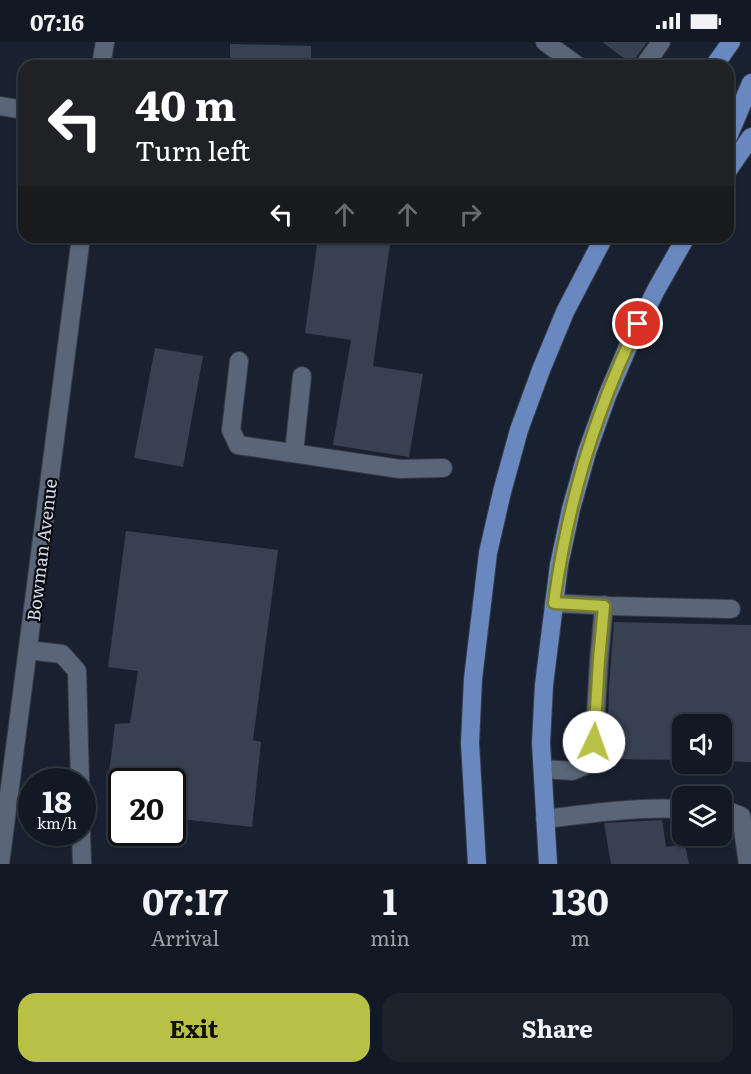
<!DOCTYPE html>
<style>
body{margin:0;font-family:Literata,serif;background:#1c222c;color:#f1f3f6;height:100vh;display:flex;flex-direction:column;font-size:22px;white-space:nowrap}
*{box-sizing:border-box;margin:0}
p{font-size:20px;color:#9da0a6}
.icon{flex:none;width:33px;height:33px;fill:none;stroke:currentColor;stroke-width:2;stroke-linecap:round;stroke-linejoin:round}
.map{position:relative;height:822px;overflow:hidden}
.panel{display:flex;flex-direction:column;background:#131924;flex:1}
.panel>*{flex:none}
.top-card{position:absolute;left:18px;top:18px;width:716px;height:183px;border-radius:18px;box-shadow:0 2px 4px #0004,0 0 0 2px #323841;background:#202124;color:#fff;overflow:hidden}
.buttons{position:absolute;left:672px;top:672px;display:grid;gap:12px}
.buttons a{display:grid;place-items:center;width:60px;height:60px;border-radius:12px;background:#131924;box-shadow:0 2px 4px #0004,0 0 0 2px #323841;font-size:30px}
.speed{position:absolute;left:18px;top:726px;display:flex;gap:12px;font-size:30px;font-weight:700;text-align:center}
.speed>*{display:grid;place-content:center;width:78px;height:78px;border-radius:50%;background:#131924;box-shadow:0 2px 4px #0004,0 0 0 2px #323841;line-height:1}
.speed small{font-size:15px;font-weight:400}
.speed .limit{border:3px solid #111;border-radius:9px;background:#fff;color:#111}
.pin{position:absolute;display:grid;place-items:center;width:51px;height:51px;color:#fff;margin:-26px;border:3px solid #fff;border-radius:50%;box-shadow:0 2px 6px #0007}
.me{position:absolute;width:66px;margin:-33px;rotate:3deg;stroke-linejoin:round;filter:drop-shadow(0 0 4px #0008)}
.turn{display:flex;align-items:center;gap:21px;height:126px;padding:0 18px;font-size:27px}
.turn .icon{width:78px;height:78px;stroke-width:2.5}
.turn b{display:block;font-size:42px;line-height:51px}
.lanes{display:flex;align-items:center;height:57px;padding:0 18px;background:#0003;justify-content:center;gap:30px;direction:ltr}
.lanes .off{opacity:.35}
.eta{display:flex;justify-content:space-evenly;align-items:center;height:102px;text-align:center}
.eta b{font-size:36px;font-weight:700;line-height:42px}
.cta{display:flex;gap:12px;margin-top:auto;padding:12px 18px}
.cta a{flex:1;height:69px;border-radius:18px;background:#b9c046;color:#111;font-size:24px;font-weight:700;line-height:69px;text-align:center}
.cta a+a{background:#1c222c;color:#f1f3f6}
.status{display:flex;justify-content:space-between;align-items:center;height:42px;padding:0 30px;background:#131924;direction:ltr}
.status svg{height:16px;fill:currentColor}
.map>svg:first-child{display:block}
</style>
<div class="status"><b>07:16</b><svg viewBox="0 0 49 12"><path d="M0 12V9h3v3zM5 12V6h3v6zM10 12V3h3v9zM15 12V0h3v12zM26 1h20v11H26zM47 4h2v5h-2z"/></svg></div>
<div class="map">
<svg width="751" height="822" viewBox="0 0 751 822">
<rect width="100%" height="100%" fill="#192130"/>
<!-- building -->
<g fill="#384152">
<path d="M 602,0 L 647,0 L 635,17 L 633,23 Z"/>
<path d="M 230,2 L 311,4 L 311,24 L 230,24 Z"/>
<path d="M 318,195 L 391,195 L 373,324 L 423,332 L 409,415 L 333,403 L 351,298 L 305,291 Z"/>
<path d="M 155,306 L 203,314 L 183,425 L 134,416 Z"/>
<path d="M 126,489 L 278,508 L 253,698 L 261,700 L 252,785 L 172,776 L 172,740 L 108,740 L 115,682 L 130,681 L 138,629 L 108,625 Z"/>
<path d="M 614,580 L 751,583 L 751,720 L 722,719 L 722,682 L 682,682 L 682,718 L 607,717 L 609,645 Z"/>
<path d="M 662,778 L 666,805 L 685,802 L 689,822 L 611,822 L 604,781 Z"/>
</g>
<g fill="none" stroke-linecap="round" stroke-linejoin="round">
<defs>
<g id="minor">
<path d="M 545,0 L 578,24"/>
<path d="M 101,24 L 105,0"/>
<path d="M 644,24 L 661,0"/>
<path d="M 0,64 L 24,68"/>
<path d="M 239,319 L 231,388 L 238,403 L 400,427 L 443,426"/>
<path d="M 294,411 L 302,334"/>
<path d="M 554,561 L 609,564 L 731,567"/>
<path d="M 28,608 L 62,612 L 77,629 L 80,740"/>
<path d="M 543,727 L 572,729 L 593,720 L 599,618 L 604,563"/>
<path d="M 722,768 L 728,769 L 741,774 L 748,822"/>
<path d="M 545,777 C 592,771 635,765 682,767"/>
<path d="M 81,790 L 82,822"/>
<path d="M 0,822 L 81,195"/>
</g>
<g id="major">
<path d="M 714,24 L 731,0"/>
<path d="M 728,95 L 751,41"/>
<path d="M 728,128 L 751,95"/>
<path d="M 477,822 L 470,701 L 473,637 L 488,511 L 502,450 L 519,388 L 541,328 L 565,270 L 604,195"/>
<path d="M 548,822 L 541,701 L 544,643 L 559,523 L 571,467 L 587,410 L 607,354 L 630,300 L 656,248 L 686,195"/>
</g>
</defs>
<!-- minor casing -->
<use href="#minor" stroke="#373c49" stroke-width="20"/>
<!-- major casing -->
<use href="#major" stroke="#373c49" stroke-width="20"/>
<!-- minor -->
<use href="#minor" stroke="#5a6577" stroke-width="18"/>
<!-- major -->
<use href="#major" stroke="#6a88c0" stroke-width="18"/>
</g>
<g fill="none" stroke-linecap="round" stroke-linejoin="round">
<defs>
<path id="route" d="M 594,700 L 599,618 L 604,564 L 554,561 C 567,464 595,370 638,282"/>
</defs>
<!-- route casing -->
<use href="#route" stroke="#787d2e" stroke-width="15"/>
<!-- route -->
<use href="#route" stroke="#b9c046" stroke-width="10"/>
</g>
<g text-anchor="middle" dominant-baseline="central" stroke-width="4.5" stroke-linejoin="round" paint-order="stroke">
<!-- street labels -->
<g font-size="18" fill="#d4dae5" stroke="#070b11">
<text transform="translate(41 508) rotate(-83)">Bowman Avenue</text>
</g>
</g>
</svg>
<div class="buttons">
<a><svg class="icon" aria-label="sound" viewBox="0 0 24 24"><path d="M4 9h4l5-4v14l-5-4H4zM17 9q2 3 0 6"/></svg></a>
<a><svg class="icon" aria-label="layers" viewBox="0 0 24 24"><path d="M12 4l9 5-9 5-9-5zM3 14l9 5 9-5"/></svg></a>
</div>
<div class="speed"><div>18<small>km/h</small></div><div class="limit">20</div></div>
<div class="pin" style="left:638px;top:282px;background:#d93025"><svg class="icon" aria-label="arrive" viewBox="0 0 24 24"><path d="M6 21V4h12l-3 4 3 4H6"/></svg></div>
<svg class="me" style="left:594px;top:700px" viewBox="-20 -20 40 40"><circle r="19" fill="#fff"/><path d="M0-13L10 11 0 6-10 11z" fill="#b9c046"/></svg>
<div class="top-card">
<div class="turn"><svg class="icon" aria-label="left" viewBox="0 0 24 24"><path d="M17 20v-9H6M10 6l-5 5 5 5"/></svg><div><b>40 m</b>Turn left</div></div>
<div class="lanes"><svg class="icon" aria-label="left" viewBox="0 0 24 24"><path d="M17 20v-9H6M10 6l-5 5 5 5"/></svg><svg class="icon off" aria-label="ahead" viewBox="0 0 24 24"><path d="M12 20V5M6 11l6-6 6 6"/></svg><svg class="icon off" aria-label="ahead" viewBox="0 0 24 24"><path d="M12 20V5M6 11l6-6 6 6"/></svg><svg class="icon off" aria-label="right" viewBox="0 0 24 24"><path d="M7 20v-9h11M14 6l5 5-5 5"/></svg></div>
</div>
</div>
<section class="panel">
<div class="eta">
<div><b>07:17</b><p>Arrival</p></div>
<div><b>1</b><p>min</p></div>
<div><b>130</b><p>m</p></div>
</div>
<div class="cta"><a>Exit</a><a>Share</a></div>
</section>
